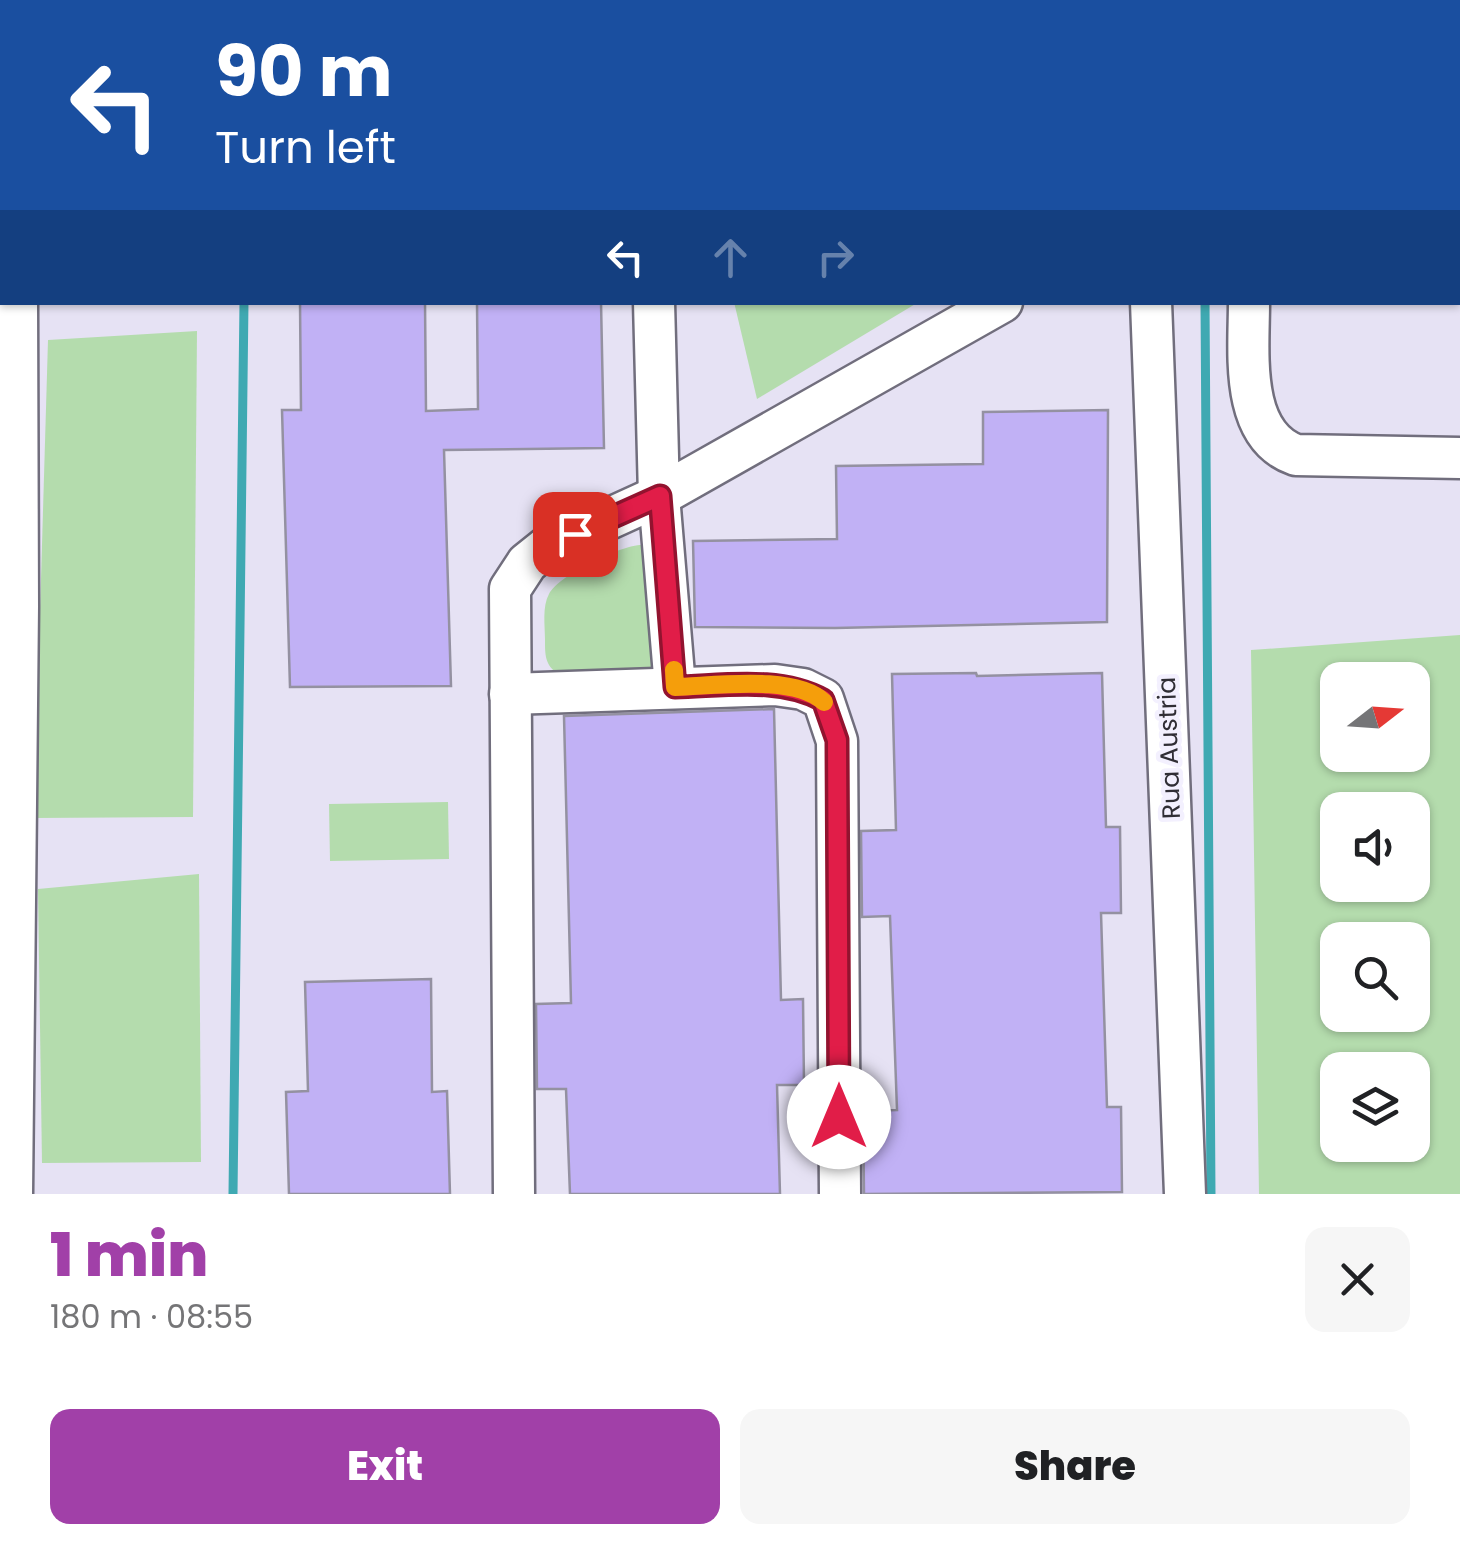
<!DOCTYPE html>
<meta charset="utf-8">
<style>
body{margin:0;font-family:Poppins,sans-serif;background:#f6f6f6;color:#202124;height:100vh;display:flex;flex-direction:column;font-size:38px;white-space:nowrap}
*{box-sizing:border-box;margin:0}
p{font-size:32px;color:#757577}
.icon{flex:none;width:55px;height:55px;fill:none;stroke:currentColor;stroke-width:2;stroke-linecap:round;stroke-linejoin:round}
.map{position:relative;height:1194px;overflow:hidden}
.details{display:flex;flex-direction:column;background:#fff;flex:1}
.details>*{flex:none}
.guide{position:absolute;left:0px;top:0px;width:1460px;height:305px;box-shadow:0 2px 8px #0004;background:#1a4fa0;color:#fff;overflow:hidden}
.needle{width:65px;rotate:73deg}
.tools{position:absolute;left:1320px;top:662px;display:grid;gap:20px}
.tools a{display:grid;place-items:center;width:110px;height:110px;border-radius:20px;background:#fff;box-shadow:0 2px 8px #0004;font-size:50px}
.pin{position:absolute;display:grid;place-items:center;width:85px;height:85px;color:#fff;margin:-42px;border-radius:20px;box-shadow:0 5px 15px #0006}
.me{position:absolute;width:110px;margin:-55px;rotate:0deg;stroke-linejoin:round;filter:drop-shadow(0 0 8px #0008)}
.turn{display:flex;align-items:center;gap:35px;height:210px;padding:0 50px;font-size:45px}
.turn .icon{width:130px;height:130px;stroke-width:2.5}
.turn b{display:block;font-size:70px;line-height:85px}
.lanes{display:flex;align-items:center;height:95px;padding:0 50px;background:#0003;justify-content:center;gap:50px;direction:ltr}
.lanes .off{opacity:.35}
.round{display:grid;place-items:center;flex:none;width:105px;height:105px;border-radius:20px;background:#f6f6f6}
.head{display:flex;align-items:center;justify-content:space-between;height:170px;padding:0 50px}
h1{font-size:60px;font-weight:800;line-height:75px;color:#a140a8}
.button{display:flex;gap:20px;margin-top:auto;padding:20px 50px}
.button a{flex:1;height:115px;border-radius:20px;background:#a140a8;color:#fff;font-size:40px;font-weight:800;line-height:115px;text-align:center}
.button a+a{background:#f6f6f6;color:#202124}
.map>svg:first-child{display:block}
</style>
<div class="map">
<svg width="1460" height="1194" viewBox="0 0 1460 1194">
<rect width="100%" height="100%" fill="#e6e2f4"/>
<!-- green -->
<g fill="#b4dcad" fill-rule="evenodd">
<rect x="295" y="0" width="428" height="2"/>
<path d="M 734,302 L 917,302 L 917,303 L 757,399 Z"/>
<path d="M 197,331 L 193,817 L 34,818 L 48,340 Z"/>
<path d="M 643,545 L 656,668 L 648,672 L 558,674 C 545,665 545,655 545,640 C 545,625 542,607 549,594 C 559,575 622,544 643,545 Z"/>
<path d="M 1460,635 L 1460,1194 L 1259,1194 L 1251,650 ZM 1412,680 L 1412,755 L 1338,755 L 1338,680 ZM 1338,810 L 1412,810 L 1412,885 L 1338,885 ZM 1412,940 L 1412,1015 L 1338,1015 L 1338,940 ZM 1412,1070 L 1412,1145 L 1338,1145 L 1338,1070 Z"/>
<path d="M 448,802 L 449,859 L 330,861 L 329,804 Z"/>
<path d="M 199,874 L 201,1162 L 42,1163 L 38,889 Z"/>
</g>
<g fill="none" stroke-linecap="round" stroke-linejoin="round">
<!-- stream -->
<g stroke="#3fa9b2" stroke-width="9">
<path d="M 1203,0 L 1203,2"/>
<path d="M 247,2 L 247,0"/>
<path d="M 1205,302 L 1211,1194"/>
<path d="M 233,1194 L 244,302"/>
</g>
</g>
<!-- building -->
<g fill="#c1b1f5" stroke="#9491a1" stroke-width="2.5">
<path d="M 300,302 L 425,302 L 426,411 L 478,409 L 477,302 L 601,302 L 604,448 L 444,450 L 451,686 L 290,687 L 282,410 L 301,410 Z"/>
<path d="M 1108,410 L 1107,622 L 835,628 L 695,627 L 693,541 L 837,539 L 836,466 L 983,464 L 983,412 Z"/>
<path d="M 976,673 L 977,676 L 1102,673 L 1106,827 L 1120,827 L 1121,913 L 1101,913 L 1107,1107 L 1121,1107 L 1122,1192 L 864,1194 L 863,1111 L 897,1110 L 890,916 L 862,917 L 861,831 L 896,830 L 892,674 Z"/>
<path d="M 774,709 L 781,1000 L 803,999 L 804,1085 L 777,1085 L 780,1194 L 570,1194 L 566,1089 L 537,1089 L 536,1004 L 571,1003 L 564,716 Z"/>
<path d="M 431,979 L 432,1092 L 447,1091 L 450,1194 L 289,1194 L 286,1092 L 308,1091 L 305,982 Z"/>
</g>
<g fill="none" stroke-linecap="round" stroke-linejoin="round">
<defs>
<g id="minor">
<path d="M 1145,0 L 1145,2"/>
<path d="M 1247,0 L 1247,2"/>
<path d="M 17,2 L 17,0"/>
<path d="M 0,151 L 2,151"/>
<path d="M 654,302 L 659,496 L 675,687"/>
<path d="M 1151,302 L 1185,1194"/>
<path d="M 1249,302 C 1249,352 1239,435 1296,455 L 1460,458"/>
<path d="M 510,694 L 775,685 L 803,689 L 823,699 L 837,741 L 840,1194"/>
<path d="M 12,1194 L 18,606 L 17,302"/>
<path d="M 514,1194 L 510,589 L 527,563 L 547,547 L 659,496 L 1002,302"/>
</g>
</defs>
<!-- minor casing -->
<use href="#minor" stroke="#716e7d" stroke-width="45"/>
<!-- minor -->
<use href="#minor" stroke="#fff" stroke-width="40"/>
</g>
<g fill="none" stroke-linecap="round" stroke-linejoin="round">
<defs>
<path id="route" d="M 575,534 L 660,496 L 675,687 C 723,686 779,676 823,700 L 837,740 L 839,1117"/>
</defs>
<!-- route casing -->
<use href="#route" stroke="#92132f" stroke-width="25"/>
<!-- route -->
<use href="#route" stroke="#e11d48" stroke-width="18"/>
<!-- slow -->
<path stroke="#f59e0b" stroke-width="18" d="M 674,670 L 675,687 C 715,686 794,674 824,702"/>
</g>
<g text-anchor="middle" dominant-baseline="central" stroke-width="9" stroke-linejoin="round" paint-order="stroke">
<!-- street labels -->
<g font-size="25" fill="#302e35" stroke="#f3f0fe">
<text transform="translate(1169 748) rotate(-92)">Rua Austria</text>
</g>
</g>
</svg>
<div class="tools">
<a><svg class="needle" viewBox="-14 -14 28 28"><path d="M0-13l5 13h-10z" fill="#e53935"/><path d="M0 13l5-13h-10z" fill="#757577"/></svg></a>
<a><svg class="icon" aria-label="sound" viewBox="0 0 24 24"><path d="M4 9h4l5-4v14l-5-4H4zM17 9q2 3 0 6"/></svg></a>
<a><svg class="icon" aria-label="search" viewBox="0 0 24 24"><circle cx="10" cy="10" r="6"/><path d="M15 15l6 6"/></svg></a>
<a><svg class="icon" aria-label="layers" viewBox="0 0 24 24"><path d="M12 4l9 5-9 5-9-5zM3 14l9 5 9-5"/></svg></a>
</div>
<div class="pin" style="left:575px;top:534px;background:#d93025"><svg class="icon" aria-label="arrive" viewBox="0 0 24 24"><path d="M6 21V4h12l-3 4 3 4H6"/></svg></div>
<svg class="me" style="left:839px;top:1117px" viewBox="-20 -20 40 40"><circle r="19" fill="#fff"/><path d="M0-13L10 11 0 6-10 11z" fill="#e11d48"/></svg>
<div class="guide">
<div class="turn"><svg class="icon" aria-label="left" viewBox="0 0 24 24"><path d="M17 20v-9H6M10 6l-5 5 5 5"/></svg><div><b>90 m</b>Turn left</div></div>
<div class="lanes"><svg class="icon" aria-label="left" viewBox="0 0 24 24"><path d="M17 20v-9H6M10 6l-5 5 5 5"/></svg><svg class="icon off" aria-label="ahead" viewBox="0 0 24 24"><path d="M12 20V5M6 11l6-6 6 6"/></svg><svg class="icon off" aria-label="right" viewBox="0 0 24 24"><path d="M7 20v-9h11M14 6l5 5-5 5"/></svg></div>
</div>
</div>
<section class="details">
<div class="head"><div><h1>1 min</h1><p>180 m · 08:55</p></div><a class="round"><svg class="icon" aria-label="close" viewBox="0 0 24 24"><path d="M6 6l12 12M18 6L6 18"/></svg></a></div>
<div class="button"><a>Exit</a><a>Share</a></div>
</section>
